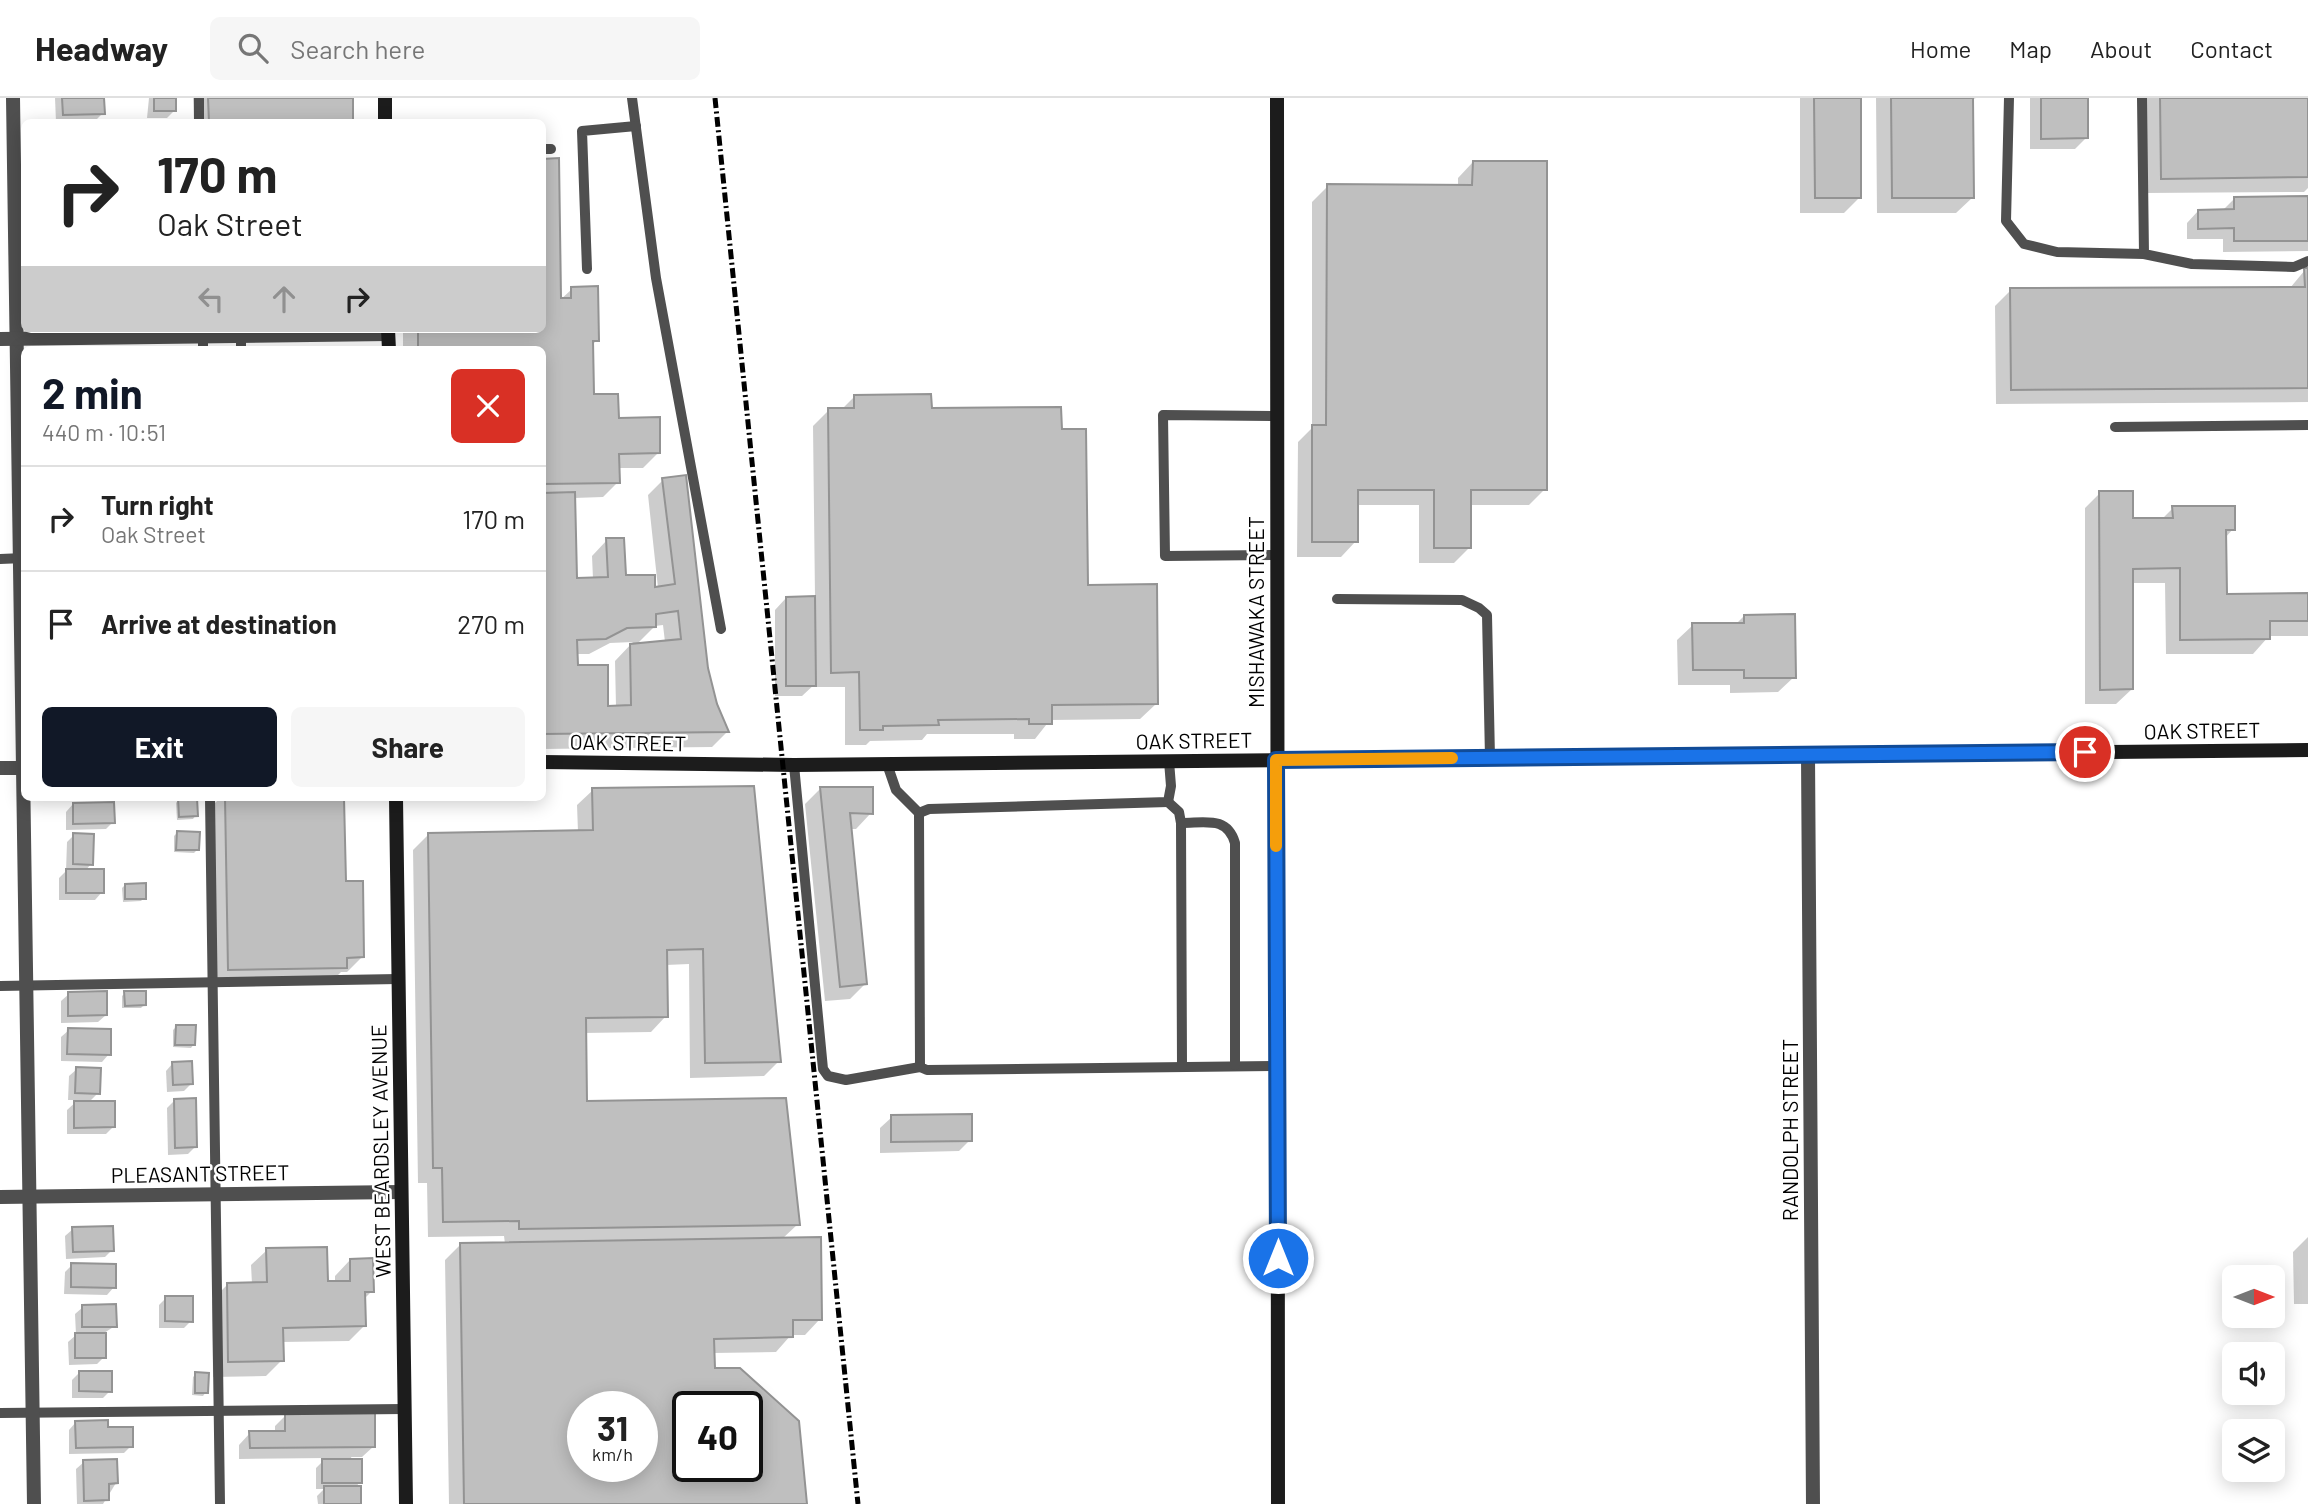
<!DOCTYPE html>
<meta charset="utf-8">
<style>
body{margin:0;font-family:Barlow,sans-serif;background:#f6f6f6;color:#222;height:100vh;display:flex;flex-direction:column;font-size:26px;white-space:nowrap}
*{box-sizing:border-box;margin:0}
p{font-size:23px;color:#767676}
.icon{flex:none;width:38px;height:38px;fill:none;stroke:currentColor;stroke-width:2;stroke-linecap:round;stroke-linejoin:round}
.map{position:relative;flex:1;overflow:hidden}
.drawer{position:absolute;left:21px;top:248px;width:525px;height:455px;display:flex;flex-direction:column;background:#fff;border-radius:10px;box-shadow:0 4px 18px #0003}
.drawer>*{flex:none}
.hud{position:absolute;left:21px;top:21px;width:525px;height:214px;border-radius:10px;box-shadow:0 4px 18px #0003;background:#fff;color:#222;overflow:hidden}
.needle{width:46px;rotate:90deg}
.fabs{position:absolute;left:2222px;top:1167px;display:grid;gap:14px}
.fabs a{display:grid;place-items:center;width:63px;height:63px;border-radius:10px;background:#fff;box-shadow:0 4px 18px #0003;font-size:35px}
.speed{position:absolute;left:567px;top:1293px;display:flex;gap:14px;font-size:35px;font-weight:700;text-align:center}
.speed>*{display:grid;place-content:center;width:91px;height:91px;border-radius:50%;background:#fff;box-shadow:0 4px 18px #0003;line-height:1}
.speed small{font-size:18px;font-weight:400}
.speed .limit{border:4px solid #111;border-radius:10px;background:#fff;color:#111}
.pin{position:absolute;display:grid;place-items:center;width:60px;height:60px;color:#fff;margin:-30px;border:4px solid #fff;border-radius:50%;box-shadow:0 2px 7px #0007}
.me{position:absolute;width:77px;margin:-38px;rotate:0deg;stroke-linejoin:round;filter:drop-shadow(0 0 5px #0008)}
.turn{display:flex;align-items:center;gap:24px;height:147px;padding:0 21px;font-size:32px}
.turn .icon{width:91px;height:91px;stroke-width:2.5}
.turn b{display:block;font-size:49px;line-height:60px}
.lanes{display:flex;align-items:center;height:66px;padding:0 21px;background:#0003;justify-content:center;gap:35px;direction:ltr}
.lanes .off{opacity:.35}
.round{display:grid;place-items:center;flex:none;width:74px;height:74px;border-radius:10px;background:#f6f6f6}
.summary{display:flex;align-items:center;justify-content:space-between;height:119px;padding:0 21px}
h1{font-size:42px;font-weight:700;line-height:52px;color:#111827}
.primary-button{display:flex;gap:14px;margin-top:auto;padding:14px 21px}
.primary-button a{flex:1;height:80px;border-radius:10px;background:#111827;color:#fff;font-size:28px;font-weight:700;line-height:80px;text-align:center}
.primary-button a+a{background:#f6f6f6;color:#222}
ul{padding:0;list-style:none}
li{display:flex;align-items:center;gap:21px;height:105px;padding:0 21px;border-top:2px solid #e0e0e0}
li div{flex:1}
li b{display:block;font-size:26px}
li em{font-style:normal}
header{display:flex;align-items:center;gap:42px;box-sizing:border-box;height:98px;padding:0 35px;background:#fff;border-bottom:2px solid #e0e0e0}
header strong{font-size:33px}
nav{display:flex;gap:38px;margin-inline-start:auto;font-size:24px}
.search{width:490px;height:63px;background:#f6f6f6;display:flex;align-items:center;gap:18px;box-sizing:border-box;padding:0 24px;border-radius:10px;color:#767676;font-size:26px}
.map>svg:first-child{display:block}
</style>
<header>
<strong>Headway</strong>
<div class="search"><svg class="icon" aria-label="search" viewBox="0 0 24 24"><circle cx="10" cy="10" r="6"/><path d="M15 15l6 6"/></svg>Search here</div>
<nav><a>Home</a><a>Map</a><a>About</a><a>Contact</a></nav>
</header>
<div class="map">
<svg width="2308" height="1406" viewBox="0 0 2308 1406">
<rect width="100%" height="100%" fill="#fff"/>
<!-- shadow -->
<g fill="#0003" fill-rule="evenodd">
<path d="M 55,0 L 102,0 L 103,15 L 95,23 L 56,24 Z"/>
<path d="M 175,0 L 175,12 L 167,20 L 147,20 L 149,0 Z"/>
<path d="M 193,0 L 351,0 L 351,24 L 194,24 Z"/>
<path d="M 1800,0 L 1859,0 L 1859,100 L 1844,115 L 1800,115 Z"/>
<path d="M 1876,0 L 1976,0 L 1971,2 L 1972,100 L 1956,115 L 1877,115 Z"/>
<path d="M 2030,0 L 2086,0 L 2086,40 L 2075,51 L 2030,51 Z"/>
<path d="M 2145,0 L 2308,0 L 2308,90 L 2304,94 L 2146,95 Z"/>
<path d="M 1473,64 L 1545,391 L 1529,407 L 1470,407 L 1470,449 L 1454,465 L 1419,465 L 1419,407 L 1356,407 L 1356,443 L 1341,459 L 1297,459 L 1298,344 L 1312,330 L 1312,104 L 1328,88 L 1458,89 L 1458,80 Z"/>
<path d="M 2308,100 L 2308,153 L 2223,154 L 2223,141 L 2187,141 L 2187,125 L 2198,113 L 2222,113 L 2234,101 Z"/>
<path d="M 2305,172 L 2308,172 L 2308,304 L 1996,306 L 1995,208 L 2011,192 L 2290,190 Z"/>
<path d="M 572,191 L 597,242 L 591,248 L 592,298 L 659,354 L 643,370 L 618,370 L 618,384 L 603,399 L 574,400 L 575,482 L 593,481 L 592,458 L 607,442 L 624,479 L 658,490 L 648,397 L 663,382 L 706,570 L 727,634 L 712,649 L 542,651 L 542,252 L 403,252 L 403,231 L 542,231 L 559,203 ZM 663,527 L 665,544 L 636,547 L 655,528 ZM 633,544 L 615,563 L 616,609 L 607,609 L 576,569 L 576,556 L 589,556 L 610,545 Z"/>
<path d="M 855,298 L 1060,333 L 1086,489 L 1156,606 L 1140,621 L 1050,622 L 1035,641 L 1014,641 L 1014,636 L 927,636 L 922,642 L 870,643 L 866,647 L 845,647 L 845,589 L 816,589 L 816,585 L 802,598 L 775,598 L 775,512 L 786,500 L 815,500 L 813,328 L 829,312 L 841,312 Z"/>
<path d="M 2100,395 L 2131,422 L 2161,422 L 2173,410 L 2233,431 L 2225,440 L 2225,498 L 2308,497 L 2308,538 L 2269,538 L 2253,556 L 2166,556 L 2165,485 L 2131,485 L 2132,591 L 2116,606 L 2085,606 L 2085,410 Z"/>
<path d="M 1744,518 L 1794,579 L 1778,594 L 1730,595 L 1730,587 L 1678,587 L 1677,542 L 1693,527 L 1736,526 Z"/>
<path d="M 753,690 L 779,963 L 764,978 L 690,980 L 689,866 L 666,867 L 666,918 L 651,934 L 584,935 L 586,1005 L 798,1126 L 782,1141 L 820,1221 L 805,1237 L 791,1237 L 776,1254 L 713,1255 L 713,1272 L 739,1271 L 805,1406 L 449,1406 L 445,1162 L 460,1147 L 505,1146 L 504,1138 L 428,1139 L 427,1085 L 418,1085 L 413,752 L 429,736 L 578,734 L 577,707 L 593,692 ZM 583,1309 L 642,1309 L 642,1368 L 583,1368 ZM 688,1309 L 747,1309 L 747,1368 L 688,1368 Z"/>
<path d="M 820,691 L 871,715 L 856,731 L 850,731 L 865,886 L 850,901 L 825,903 L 805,706 Z"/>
<path d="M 220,700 L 343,700 L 344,785 L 362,859 L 347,874 L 341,874 L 330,885 L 213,887 L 210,710 Z"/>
<path d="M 179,701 L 196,717 L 193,721 L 177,722 L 176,705 Z"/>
<path d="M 73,706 L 113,724 L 106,731 L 66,732 L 66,714 Z"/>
<path d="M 177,735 L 197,752 L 194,755 L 174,754 L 174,738 Z"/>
<path d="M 74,737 L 91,766 L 85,773 L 102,794 L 95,802 L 59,802 L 59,780 L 66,773 L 67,744 Z"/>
<path d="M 125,787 L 144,800 L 141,803 L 123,804 L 122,790 Z"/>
<path d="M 125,895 L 144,907 L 141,910 L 122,910 L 122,898 Z"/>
<path d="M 69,896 L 106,917 L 98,924 L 61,925 L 61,903 Z"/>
<path d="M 176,929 L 194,946 L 191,950 L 173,949 L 173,932 Z"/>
<path d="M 69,932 L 109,956 L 102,964 L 61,963 L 61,939 Z"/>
<path d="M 173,965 L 191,986 L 184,993 L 167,994 L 166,973 Z"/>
<path d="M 77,971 L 98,995 L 88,1005 L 114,1028 L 106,1036 L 67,1036 L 67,1012 L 78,1002 L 68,1002 L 69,978 Z"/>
<path d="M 175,1002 L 195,1049 L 188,1056 L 168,1057 L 167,1010 Z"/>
<path d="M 892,1019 L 970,1042 L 959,1053 L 880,1055 L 880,1030 Z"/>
<path d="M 73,1131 L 112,1152 L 105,1159 L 66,1161 L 65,1138 Z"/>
<path d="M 2308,1139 L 2308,1206 L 2294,1206 L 2293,1154 Z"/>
<path d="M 267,1152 L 326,1185 L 335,1185 L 335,1178 L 350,1162 L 372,1193 L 364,1201 L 364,1228 L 349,1243 L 282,1244 L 282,1262 L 266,1278 L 213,1279 L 212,1202 L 227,1187 L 252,1186 L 251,1167 Z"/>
<path d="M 72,1167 L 114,1189 L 107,1197 L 64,1196 L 65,1174 Z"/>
<path d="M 166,1200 L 191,1223 L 184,1230 L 159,1230 L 159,1207 Z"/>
<path d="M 83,1209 L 115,1228 L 104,1235 L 104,1259 L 97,1266 L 69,1267 L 68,1244 L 76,1237 L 75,1216 Z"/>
<path d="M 80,1274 L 110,1293 L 103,1300 L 72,1300 L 72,1282 Z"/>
<path d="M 196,1276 L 206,1294 L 203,1298 L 192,1297 L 193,1279 Z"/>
<path d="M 286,1317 L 374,1348 L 362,1359 L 351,1359 L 360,1384 L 355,1390 L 359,1406 L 318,1406 L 317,1398 L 324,1391 L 316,1391 L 316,1370 L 326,1360 L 239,1361 L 239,1347 L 250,1335 L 275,1335 L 275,1328 Z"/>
<path d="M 76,1324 L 107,1331 L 131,1348 L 124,1355 L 69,1356 L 69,1332 Z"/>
<path d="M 84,1364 L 116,1385 L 103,1406 L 77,1406 L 76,1371 Z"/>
</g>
<!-- building -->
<g fill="#bfbfbf" stroke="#939393" stroke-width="2" fill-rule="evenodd">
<path d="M 62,0 L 104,0 L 105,16 L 63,17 Z"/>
<rect x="154" y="0" width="22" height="13"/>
<path d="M 208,0 L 353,0 L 353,24 L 209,24 Z"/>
<path d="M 1814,0 L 1861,0 L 1861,100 L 1815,100 Z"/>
<path d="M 1891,0 L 1973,0 L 1974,100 L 1892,100 Z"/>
<path d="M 2041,0 L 2088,0 L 2088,40 L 2041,41 Z"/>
<path d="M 2160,0 L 2308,0 L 2308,79 L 2161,81 Z"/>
<path d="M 559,60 L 561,200 L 571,200 L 571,189 L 598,188 L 599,243 L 593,243 L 594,296 L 618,296 L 619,320 L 660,319 L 660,355 L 619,356 L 620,385 L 542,386 L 542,252 L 418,252 L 418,231 L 542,231 L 542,61 Z"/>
<path d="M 1473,63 L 1547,63 L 1547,392 L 1471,392 L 1471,450 L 1434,450 L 1434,392 L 1358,392 L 1358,444 L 1312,444 L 1312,327 L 1326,327 L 1327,86 L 1472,87 Z"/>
<path d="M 2308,98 L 2308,143 L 2234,143 L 2234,130 L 2198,131 L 2198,112 L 2234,111 L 2234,99 Z"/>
<path d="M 2304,170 L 2308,170 L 2308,290 L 2011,292 L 2010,190 L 2305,189 Z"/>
<path d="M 931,296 L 932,310 L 1061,309 L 1062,331 L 1086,331 L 1088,487 L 1157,486 L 1158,606 L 1052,607 L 1052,626 L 1029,626 L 1029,621 L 938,622 L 939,627 L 883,628 L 883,632 L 860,632 L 859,574 L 831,575 L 828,310 L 854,310 L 854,297 Z"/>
<path d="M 686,377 L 708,570 L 717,606 L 729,634 L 542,636 L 542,395 L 575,394 L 577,480 L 608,479 L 606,440 L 624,440 L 626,477 L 655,477 L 655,489 L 675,486 L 662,380 ZM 678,513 L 681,541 L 630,546 L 631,607 L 608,608 L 608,567 L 578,567 L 577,542 L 606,541 L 627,530 L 656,529 L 656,516 Z"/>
<path d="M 2099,393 L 2133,393 L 2133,420 L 2173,420 L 2172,408 L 2235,408 L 2235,432 L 2226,432 L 2227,496 L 2308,495 L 2308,523 L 2270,523 L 2270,541 L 2180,542 L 2180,470 L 2133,471 L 2133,591 L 2100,592 Z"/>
<path d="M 815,498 L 816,588 L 786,588 L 786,499 Z"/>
<path d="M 1795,516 L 1796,580 L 1744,580 L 1744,572 L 1693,572 L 1692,525 L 1744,525 L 1744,517 Z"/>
<path d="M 754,688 L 781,964 L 705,965 L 703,851 L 667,852 L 668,919 L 586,920 L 587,1003 L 786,1000 L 800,1127 L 519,1131 L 519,1123 L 443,1124 L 442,1070 L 433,1070 L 428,735 L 593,732 L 592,690 Z"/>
<path d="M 820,689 L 873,689 L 873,716 L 850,715 L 867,886 L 840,889 Z"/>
<path d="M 178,700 L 197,700 L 198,718 L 179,719 Z"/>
<path d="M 225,700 L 344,700 L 346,783 L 363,783 L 364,859 L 347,860 L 347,870 L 228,872 Z"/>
<path d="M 114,704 L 115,725 L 73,726 L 73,705 Z"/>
<path d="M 177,733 L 200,734 L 199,752 L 176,752 Z"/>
<path d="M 73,735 L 94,736 L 93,767 L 73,766 Z"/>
<rect x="66" y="771" width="38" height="24"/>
<path d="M 146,785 L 146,801 L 125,801 L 125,786 Z"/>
<path d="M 107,893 L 107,917 L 68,918 L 68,894 Z"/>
<path d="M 124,893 L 146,893 L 146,907 L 125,908 Z"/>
<path d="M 176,927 L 196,927 L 195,947 L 175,947 Z"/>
<path d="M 68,930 L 111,931 L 111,957 L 67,956 Z"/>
<path d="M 192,963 L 193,986 L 173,987 L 172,964 Z"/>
<path d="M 76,969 L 101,970 L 100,996 L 75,995 Z"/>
<path d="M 196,1000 L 197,1049 L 175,1050 L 174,1001 Z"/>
<path d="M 74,1003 L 115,1003 L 115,1029 L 74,1030 Z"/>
<path d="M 972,1016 L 972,1043 L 891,1044 L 891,1017 Z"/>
<path d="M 113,1128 L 114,1153 L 73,1154 L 72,1129 Z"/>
<path d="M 821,1139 L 822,1222 L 793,1222 L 793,1239 L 714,1241 L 715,1270 L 740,1270 L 799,1323 L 807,1406 L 464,1406 L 460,1145 ZM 583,1309 L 642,1309 L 642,1368 L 583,1368 ZM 688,1309 L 747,1309 L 747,1368 L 688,1368 Z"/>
<path d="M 327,1149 L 328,1183 L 350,1183 L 350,1161 L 373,1160 L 374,1194 L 365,1194 L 366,1228 L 283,1230 L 284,1263 L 228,1264 L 227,1185 L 267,1184 L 266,1150 Z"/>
<path d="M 71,1165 L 116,1166 L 116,1190 L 71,1189 Z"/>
<path d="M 165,1198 L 193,1198 L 193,1224 L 165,1223 Z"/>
<path d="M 116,1206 L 117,1229 L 82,1229 L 82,1207 Z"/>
<rect x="75" y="1235" width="31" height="25"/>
<path d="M 79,1273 L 112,1273 L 112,1294 L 79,1293 Z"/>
<path d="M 195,1274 L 209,1275 L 208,1295 L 195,1295 Z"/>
<path d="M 375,1314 L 375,1349 L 250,1350 L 249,1333 L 285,1333 L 285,1315 Z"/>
<path d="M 108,1322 L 108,1329 L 133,1329 L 133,1349 L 76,1350 L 75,1323 Z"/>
<path d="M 117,1361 L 118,1385 L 109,1386 L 109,1402 L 84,1403 L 83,1362 Z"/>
<rect x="322" y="1361" width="40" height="24"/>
<rect x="324" y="1388" width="37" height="18"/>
</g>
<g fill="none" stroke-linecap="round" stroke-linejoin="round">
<!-- lane -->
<g stroke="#4f4f4f" stroke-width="10">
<path d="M 199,0 L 199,24"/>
<path d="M 632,0 L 656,180 L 721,531"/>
<path d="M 2009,0 L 2006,123 L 2024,146 L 2057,154 L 2144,156"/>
<path d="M 2142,0 L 2144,156 L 2192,166 L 2294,169 L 2308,163"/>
<path d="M 542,51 L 551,51"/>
<path d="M 587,171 L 582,33 L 636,28"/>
<path d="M 203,231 L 203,252"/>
<path d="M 241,240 L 241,252"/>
<path d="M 1276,318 L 1163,317 L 1165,458 L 1276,457"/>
<path d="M 2115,329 L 2308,327"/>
<path d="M 0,461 L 24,460"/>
<path d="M 1337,501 L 1462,502 L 1479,510 L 1487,517 L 1490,660"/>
<path d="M 1169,663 L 1171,688 L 1168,704 L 929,711 L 919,715 L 920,969 L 927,972 L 1277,968"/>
<path d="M 887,666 L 896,692 L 919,715"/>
<path d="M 794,667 L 823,971 L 828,978 L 846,982 L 920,969"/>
<path d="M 210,700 L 220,1406"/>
<path d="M 1168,704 L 1179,714 L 1181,725 L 1182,968"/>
<path d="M 1181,725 C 1206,725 1227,718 1235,745 L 1235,967"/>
<path d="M 0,888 L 398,881"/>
<path d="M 0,1315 L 404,1311"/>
</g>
<!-- street -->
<g stroke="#4f4f4f" stroke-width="14">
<path d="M 13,0 L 34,1406"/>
<path d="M 0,241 L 388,236"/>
<path d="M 1808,657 L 1813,1406"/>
<path d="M 0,670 L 24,670"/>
<path d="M 0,1099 L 401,1094"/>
</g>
<!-- secondary -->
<g stroke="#1c1c1c" stroke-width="14">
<path d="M 385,0 L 385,24"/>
<path d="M 1277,0 L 1278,1406"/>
<path d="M 388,231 L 389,252"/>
<path d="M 542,664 L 794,667 L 2308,652"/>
<path d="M 396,700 L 406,1406"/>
</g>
<!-- rail -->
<path stroke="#000" stroke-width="5" stroke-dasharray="10 3.5 2 3.5" stroke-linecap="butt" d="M 715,0 L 858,1406"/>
</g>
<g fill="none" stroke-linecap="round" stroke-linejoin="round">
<defs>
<path id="route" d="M 1278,1160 L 1276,662 L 2085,654"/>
</defs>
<!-- route casing -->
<use href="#route" stroke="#114b97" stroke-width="18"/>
<!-- route -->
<use href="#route" stroke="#1a73e8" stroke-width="12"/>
<!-- slow -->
<path stroke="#f59e0b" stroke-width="12" d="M 1276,748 L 1276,662 L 1452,660"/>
</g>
<g text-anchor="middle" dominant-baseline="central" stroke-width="5" stroke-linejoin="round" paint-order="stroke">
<!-- street labels -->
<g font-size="21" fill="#000" stroke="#fff">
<text transform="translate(1255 514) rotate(-90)">MISHAWAKA STREET</text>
<text transform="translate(2202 632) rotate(-1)">OAK STREET</text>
<text transform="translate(1194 642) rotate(-1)">OAK STREET</text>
<text transform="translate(628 644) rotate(1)">OAK STREET</text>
<text transform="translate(1789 1032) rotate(-90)">RANDOLPH STREET</text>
<text transform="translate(380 1053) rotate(-91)">WEST BEARDSLEY AVENUE</text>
<text transform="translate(200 1075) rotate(-1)">PLEASANT STREET</text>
</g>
</g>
</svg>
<div class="fabs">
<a><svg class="needle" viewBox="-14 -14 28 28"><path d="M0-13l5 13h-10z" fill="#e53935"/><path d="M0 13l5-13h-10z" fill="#767676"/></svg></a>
<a><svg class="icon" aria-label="sound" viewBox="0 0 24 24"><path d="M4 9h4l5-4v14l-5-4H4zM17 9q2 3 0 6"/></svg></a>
<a><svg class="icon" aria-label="layers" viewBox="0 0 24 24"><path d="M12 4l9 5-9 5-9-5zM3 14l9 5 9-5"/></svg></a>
</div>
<div class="speed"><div>31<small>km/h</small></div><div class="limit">40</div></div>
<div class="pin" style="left:2085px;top:654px;background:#d93025"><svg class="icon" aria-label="arrive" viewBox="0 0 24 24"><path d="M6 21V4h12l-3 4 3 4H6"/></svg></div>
<svg class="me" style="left:1278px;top:1160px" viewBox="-20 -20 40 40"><circle r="17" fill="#1a73e8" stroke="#fff" stroke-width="3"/><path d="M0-11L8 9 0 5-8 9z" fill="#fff"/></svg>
<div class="hud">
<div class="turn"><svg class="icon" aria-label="right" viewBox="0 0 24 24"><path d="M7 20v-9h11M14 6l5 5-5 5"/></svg><div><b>170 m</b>Oak Street</div></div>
<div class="lanes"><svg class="icon off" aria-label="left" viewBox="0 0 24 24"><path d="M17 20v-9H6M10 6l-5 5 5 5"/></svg><svg class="icon off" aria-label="ahead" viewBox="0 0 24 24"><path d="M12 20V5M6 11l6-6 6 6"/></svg><svg class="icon" aria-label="right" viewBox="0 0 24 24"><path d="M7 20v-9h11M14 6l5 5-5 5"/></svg></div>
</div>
<section class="drawer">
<div class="summary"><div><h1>2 min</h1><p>440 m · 10:51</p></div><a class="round" style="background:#d93025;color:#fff"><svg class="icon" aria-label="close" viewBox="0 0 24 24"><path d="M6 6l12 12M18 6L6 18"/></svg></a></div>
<ul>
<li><svg class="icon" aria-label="right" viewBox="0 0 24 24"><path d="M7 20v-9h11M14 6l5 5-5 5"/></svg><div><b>Turn right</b><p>Oak Street</p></div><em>170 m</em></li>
<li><svg class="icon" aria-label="arrive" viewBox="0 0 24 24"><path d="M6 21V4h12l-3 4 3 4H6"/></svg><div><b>Arrive at destination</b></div><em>270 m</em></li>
</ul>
<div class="primary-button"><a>Exit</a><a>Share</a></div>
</section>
</div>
